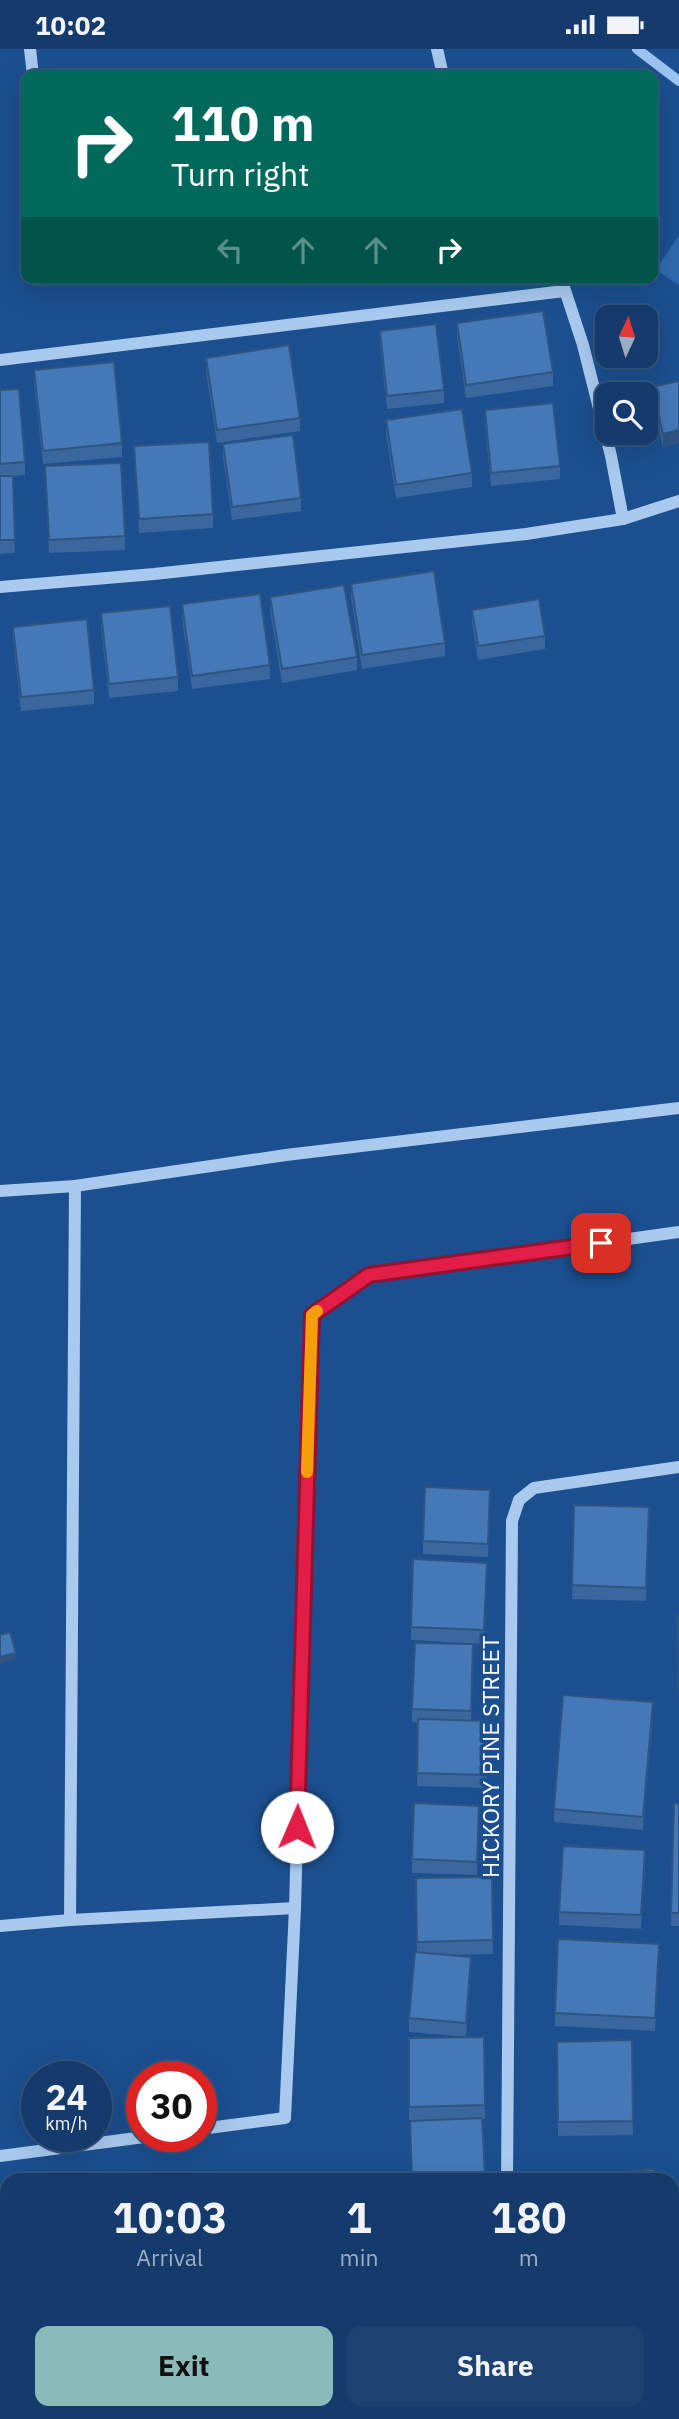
<!DOCTYPE html>
<style>
body{margin:0;font-family:"IBM Plex Sans",sans-serif;background:#1d4271;color:#f1f3f6;height:100vh;display:flex;flex-direction:column;font-size:26px;white-space:nowrap}
*{box-sizing:border-box;margin:0}
p{font-size:23px;color:#9dadc1}
.icon{flex:none;width:38px;height:38px;fill:none;stroke:currentColor;stroke-width:2;stroke-linecap:round;stroke-linejoin:round}
.map{position:relative;flex:1;overflow:hidden}
.side{position:absolute;left:0px;top:2124px;width:679px;height:247px;display:flex;flex-direction:column;background:#143b6b;border-radius:21px 21px 0 0;box-shadow:0 7px 28px #0002,0 0 0 2px #33557e}
.side>*{flex:none}
.hud{position:absolute;left:21px;top:21px;width:637px;height:214px;border-radius:14px;box-shadow:0 7px 28px #0002,0 0 0 2px #33557e;background:#00695c;color:#fff;overflow:hidden}
.needle{width:46px;rotate:4deg}
.buttons{position:absolute;left:595px;top:256px;display:grid;gap:14px}
.buttons a{display:grid;place-items:center;width:63px;height:63px;border-radius:14px;background:#143b6b;box-shadow:0 7px 28px #0002,0 0 0 2px #33557e;font-size:35px}
.speed{position:absolute;left:21px;top:2012px;display:flex;gap:14px;font-size:35px;font-weight:700;text-align:center}
.speed>*{display:grid;place-content:center;width:91px;height:91px;border-radius:50%;background:#143b6b;box-shadow:0 7px 28px #0002,0 0 0 2px #33557e;line-height:1}
.speed small{font-size:18px;font-weight:400}
.speed .limit{border:10px solid #d22;background:#fff;color:#111}
.pin{position:absolute;display:grid;place-items:center;width:60px;height:60px;color:#fff;margin:-30px;border-radius:14px;box-shadow:0 4px 10px #0006}
.me{position:absolute;width:77px;margin:-38px;rotate:1deg;stroke-linejoin:round;filter:drop-shadow(0 0 5px #0008)}
.turn{display:flex;align-items:center;gap:24px;height:147px;padding:0 35px;font-size:32px}
.turn .icon{width:91px;height:91px;stroke-width:2.5}
.turn b{display:block;font-size:49px;line-height:60px}
.lanes{display:flex;align-items:center;height:66px;padding:0 35px;background:#0003;justify-content:center;gap:35px;direction:ltr}
.lanes .off{opacity:.35}
.eta{display:flex;justify-content:space-evenly;align-items:center;height:119px;text-align:center}
.eta b{font-size:42px;font-weight:700;line-height:49px}
.cta{display:flex;gap:14px;margin-top:auto;padding:14px 35px}
.cta a{flex:1;height:80px;border-radius:14px;background:#8bbbb9;color:#111;font-size:28px;font-weight:700;line-height:80px;text-align:center}
.cta a+a{background:#1d4271;color:#f1f3f6}
.status{display:flex;justify-content:space-between;align-items:center;height:49px;padding:0 35px;background:#143b6b;direction:ltr}
.status svg{height:19px;fill:currentColor}
.map>svg:first-child{display:block}
</style>
<div class="status"><b>10:02</b><svg viewBox="0 0 49 12"><path d="M0 12V9h3v3zM5 12V6h3v6zM10 12V3h3v9zM15 12V0h3v12zM26 1h20v11H26zM47 4h2v5h-2z"/></svg></div>
<div class="map">
<svg width="679" height="2370" viewBox="0 0 679 2370">
<rect width="100%" height="100%" fill="#1b4f8f"/>
<!-- green -->
<path fill="#2e69ad" d="M 679,186 L 679,236 L 656,221 Z"/>
<g fill="none" stroke-linecap="round" stroke-linejoin="round">
<!-- stream -->
<path stroke="#9cc4f0" stroke-width="10" d="M 637,0 L 679,32"/>
<!-- minor -->
<g stroke="#a9c9ee" stroke-width="12">
<path d="M 30,0 L 33,26"/>
<path d="M 437,0 L 443,26"/>
<path d="M 561,229 L 583,296 L 611,407 L 623,470"/>
<path d="M 0,311 L 564,242"/>
<path d="M 0,538 L 154,525 L 526,485 L 623,470 L 679,452"/>
<path d="M 0,1142 L 75,1137 L 286,1106 L 679,1059"/>
<path d="M 70,1871 L 75,1137"/>
<path d="M 0,1877 L 70,1871 L 295,1859"/>
<path d="M 201,2080 L 285,2069 L 295,1859 L 311,1266 L 369,1226 L 679,1183"/>
<path d="M 0,2107 L 144,2088"/>
<path d="M 507,2132 L 512,1472 L 519,1451 L 534,1439 L 679,1418"/>
<path d="M 0,2192 L 7,2207"/>
<path d="M 672,2290 L 679,2289"/>
<path d="M 18,2364 L 18,2370"/>
<path d="M 301,2364 L 301,2370"/>
</g>
</g>
<!-- wall -->
<g fill="#3a679d">
<path d="M 457,274 L 553,323 L 553,337 L 466,349 L 457,288 Z"/>
<path d="M 380,282 L 444,341 L 444,354 L 387,360 L 380,295 Z"/>
<path d="M 206,309 L 300,369 L 300,382 L 217,394 L 206,322 Z"/>
<path d="M 34,321 L 122,394 L 122,408 L 43,415 L 34,334 Z"/>
<path d="M 679,332 L 663,398 L 652,352 L 652,338 Z"/>
<path d="M 0,341 L 25,413 L 25,426 L 13,427 L 15,504 L 0,505 Z"/>
<path d="M 485,361 L 560,417 L 560,430 L 491,437 L 485,375 Z"/>
<path d="M 386,371 L 472,424 L 472,438 L 396,449 L 386,385 Z"/>
<path d="M 223,395 L 301,449 L 301,462 L 232,471 L 223,408 Z"/>
<path d="M 134,397 L 213,465 L 213,479 L 139,484 Z"/>
<path d="M 45,417 L 125,487 L 125,501 L 49,504 Z"/>
<path d="M 351,535 L 445,594 L 445,607 L 362,620 L 351,548 Z"/>
<path d="M 270,548 L 357,608 L 357,621 L 282,634 L 270,561 Z"/>
<path d="M 182,555 L 270,616 L 270,630 L 192,640 L 182,569 Z"/>
<path d="M 472,561 L 545,587 L 545,600 L 478,611 L 472,574 Z"/>
<path d="M 101,564 L 178,628 L 178,642 L 109,649 L 101,578 Z"/>
<path d="M 13,578 L 94,641 L 94,655 L 21,662 L 13,591 Z"/>
<path d="M 490,1455 L 488,1508 L 423,1505 L 423,1492 Z"/>
<path d="M 574,1456 L 649,1458 L 646,1552 L 572,1550 Z"/>
<path d="M 487,1527 L 484,1595 L 411,1591 L 411,1578 Z"/>
<path d="M 473,1595 L 471,1672 L 487,1672 L 486,1739 L 417,1737 L 418,1674 L 412,1673 L 412,1660 Z"/>
<path d="M 653,1667 L 643,1781 L 554,1773 L 554,1760 Z"/>
<path d="M 674,1754 L 679,1755 L 679,1877 L 671,1877 Z"/>
<path d="M 479,1771 L 477,1826 L 412,1824 L 412,1810 Z"/>
<path d="M 645,1814 L 641,1880 L 559,1876 L 559,1863 Z"/>
<path d="M 492,1828 L 493,1905 L 441,1906 L 471,1922 L 466,1988 L 409,1983 L 409,1969 L 417,1904 L 416,1829 Z"/>
<path d="M 659,1908 L 655,1982 L 555,1977 L 555,1964 Z"/>
<path d="M 484,1988 L 485,2070 L 482,2070 L 485,2132 L 412,2132 L 410,2085 L 433,2071 L 409,2071 L 409,1989 Z"/>
<path d="M 632,1991 L 633,2086 L 558,2087 L 557,1993 Z"/>
<path d="M 541,2364 L 596,2364 L 597,2370 L 542,2370 Z"/>
<rect x="624" y="2364" width="34" height="6"/>
</g>
<!-- shaded-wall -->
<g fill="#305480">
<path d="M 679,381 L 679,394 L 663,398 L 663,385 Z"/>
<path d="M 16,1604 L 16,1611 L 0,1615 L 0,1608 Z"/>
<path d="M 653,1653 L 653,1667 L 643,1781 L 643,1768 Z"/>
<path d="M 471,1908 L 471,1922 L 466,1988 L 466,1974 Z"/>
</g>
<!-- building -->
<g fill="#4478b7" stroke="#305480" stroke-width="2">
<path d="M 543,262 L 553,323 L 466,336 L 457,274 Z"/>
<path d="M 436,275 L 444,341 L 387,347 L 380,282 Z"/>
<path d="M 289,296 L 300,369 L 217,381 L 206,309 Z"/>
<path d="M 114,313 L 122,394 L 43,402 L 34,321 Z"/>
<path d="M 679,332 L 679,381 L 663,385 L 652,338 Z"/>
<path d="M 19,340 L 25,413 L 0,415 L 0,341 Z"/>
<path d="M 553,354 L 560,417 L 491,424 L 485,361 Z"/>
<path d="M 462,360 L 472,424 L 396,436 L 386,371 Z"/>
<path d="M 293,386 L 301,449 L 232,458 L 223,395 Z"/>
<path d="M 209,393 L 213,465 L 139,470 L 134,397 Z"/>
<path d="M 121,414 L 125,487 L 49,491 L 45,417 Z"/>
<path d="M 0,427 L 13,427 L 15,491 L 0,491 Z"/>
<path d="M 434,522 L 445,594 L 362,606 L 351,535 Z"/>
<path d="M 344,536 L 357,608 L 282,620 L 270,548 Z"/>
<path d="M 260,545 L 270,616 L 192,627 L 182,555 Z"/>
<path d="M 539,550 L 545,587 L 478,597 L 472,561 Z"/>
<path d="M 170,557 L 178,628 L 109,635 L 101,564 Z"/>
<path d="M 87,570 L 94,641 L 21,648 L 13,578 Z"/>
<path d="M 425,1438 L 490,1441 L 488,1495 L 423,1492 Z"/>
<path d="M 574,1456 L 649,1458 L 646,1539 L 572,1536 Z"/>
<path d="M 413,1510 L 487,1514 L 484,1581 L 411,1578 Z"/>
<path d="M 677,1567 L 679,1567 L 679,1642 Z"/>
<path d="M 10,1583 L 16,1604 L 0,1608 L 0,1586 Z"/>
<path d="M 415,1594 L 473,1595 L 471,1662 L 412,1660 Z"/>
<path d="M 563,1646 L 653,1653 L 643,1768 L 554,1760 Z"/>
<path d="M 418,1670 L 487,1672 L 486,1726 L 417,1724 Z"/>
<path d="M 414,1754 L 479,1757 L 477,1813 L 412,1810 Z"/>
<path d="M 674,1754 L 679,1755 L 679,1864 L 671,1864 Z"/>
<path d="M 563,1797 L 645,1801 L 641,1866 L 559,1863 Z"/>
<path d="M 492,1828 L 493,1891 L 417,1893 L 416,1829 Z"/>
<path d="M 558,1890 L 659,1895 L 655,1969 L 555,1964 Z"/>
<path d="M 415,1903 L 471,1908 L 466,1974 L 409,1969 Z"/>
<path d="M 484,1988 L 485,2056 L 409,2058 L 409,1989 Z"/>
<path d="M 632,1991 L 633,2072 L 558,2073 L 557,1993 Z"/>
<path d="M 482,2069 L 485,2126 L 412,2129 L 410,2072 Z"/>
<path d="M 654,2120 L 655,2132 L 579,2132 L 579,2127 Z"/>
<rect x="79" y="2364" width="64" height="6"/>
<path d="M 181,2364 L 258,2364 L 257,2370 L 181,2370 Z"/>
<path d="M 381,2364 L 439,2364 L 440,2370 L 382,2370 Z"/>
<path d="M 468,2364 L 517,2364 L 518,2370 L 469,2370 Z"/>
<path d="M 542,2364 L 596,2364 L 597,2365 L 543,2370 Z"/>
</g>
<g fill="none" stroke-linecap="round" stroke-linejoin="round">
<defs>
<path id="route" d="M 297,1778 L 312,1266 L 369,1226 L 601,1194"/>
</defs>
<!-- route casing -->
<use href="#route" stroke="#92132f" stroke-width="18"/>
<!-- route -->
<use href="#route" stroke="#e11d48" stroke-width="12"/>
<!-- slow -->
<path stroke="#f59e0b" stroke-width="12" d="M 307,1423 L 312,1266 L 317,1262"/>
</g>
<g text-anchor="middle" dominant-baseline="central" stroke-width="7" stroke-linejoin="round" paint-order="stroke">
<!-- street labels -->
<g font-size="23" fill="#fff" stroke="#1b4f8f">
<text transform="translate(490 1708) rotate(-90)">HICKORY PINE STREET</text>
</g>
</g>
</svg>
<div class="buttons">
<a><svg class="needle" viewBox="-14 -14 28 28"><path d="M0-13l5 13h-10z" fill="#e53935"/><path d="M0 13l5-13h-10z" fill="#9dadc1"/></svg></a>
<a><svg class="icon" aria-label="search" viewBox="0 0 24 24"><circle cx="10" cy="10" r="6"/><path d="M15 15l6 6"/></svg></a>
</div>
<div class="speed"><div>24<small>km/h</small></div><div class="limit">30</div></div>
<div class="pin" style="left:601px;top:1194px;background:#d93025"><svg class="icon" aria-label="arrive" viewBox="0 0 24 24"><path d="M6 21V4h12l-3 4 3 4H6"/></svg></div>
<svg class="me" style="left:297px;top:1778px" viewBox="-20 -20 40 40"><circle r="19" fill="#fff"/><path d="M0-13L10 11 0 6-10 11z" fill="#e11d48"/></svg>
<div class="hud">
<div class="turn"><svg class="icon" aria-label="right" viewBox="0 0 24 24"><path d="M7 20v-9h11M14 6l5 5-5 5"/></svg><div><b>110 m</b>Turn right</div></div>
<div class="lanes"><svg class="icon off" aria-label="left" viewBox="0 0 24 24"><path d="M17 20v-9H6M10 6l-5 5 5 5"/></svg><svg class="icon off" aria-label="ahead" viewBox="0 0 24 24"><path d="M12 20V5M6 11l6-6 6 6"/></svg><svg class="icon off" aria-label="ahead" viewBox="0 0 24 24"><path d="M12 20V5M6 11l6-6 6 6"/></svg><svg class="icon" aria-label="right" viewBox="0 0 24 24"><path d="M7 20v-9h11M14 6l5 5-5 5"/></svg></div>
</div>
<section class="side">
<div class="eta">
<div><b>10:03</b><p>Arrival</p></div>
<div><b>1</b><p>min</p></div>
<div><b>180</b><p>m</p></div>
</div>
<div class="cta"><a>Exit</a><a>Share</a></div>
</section>
</div>
